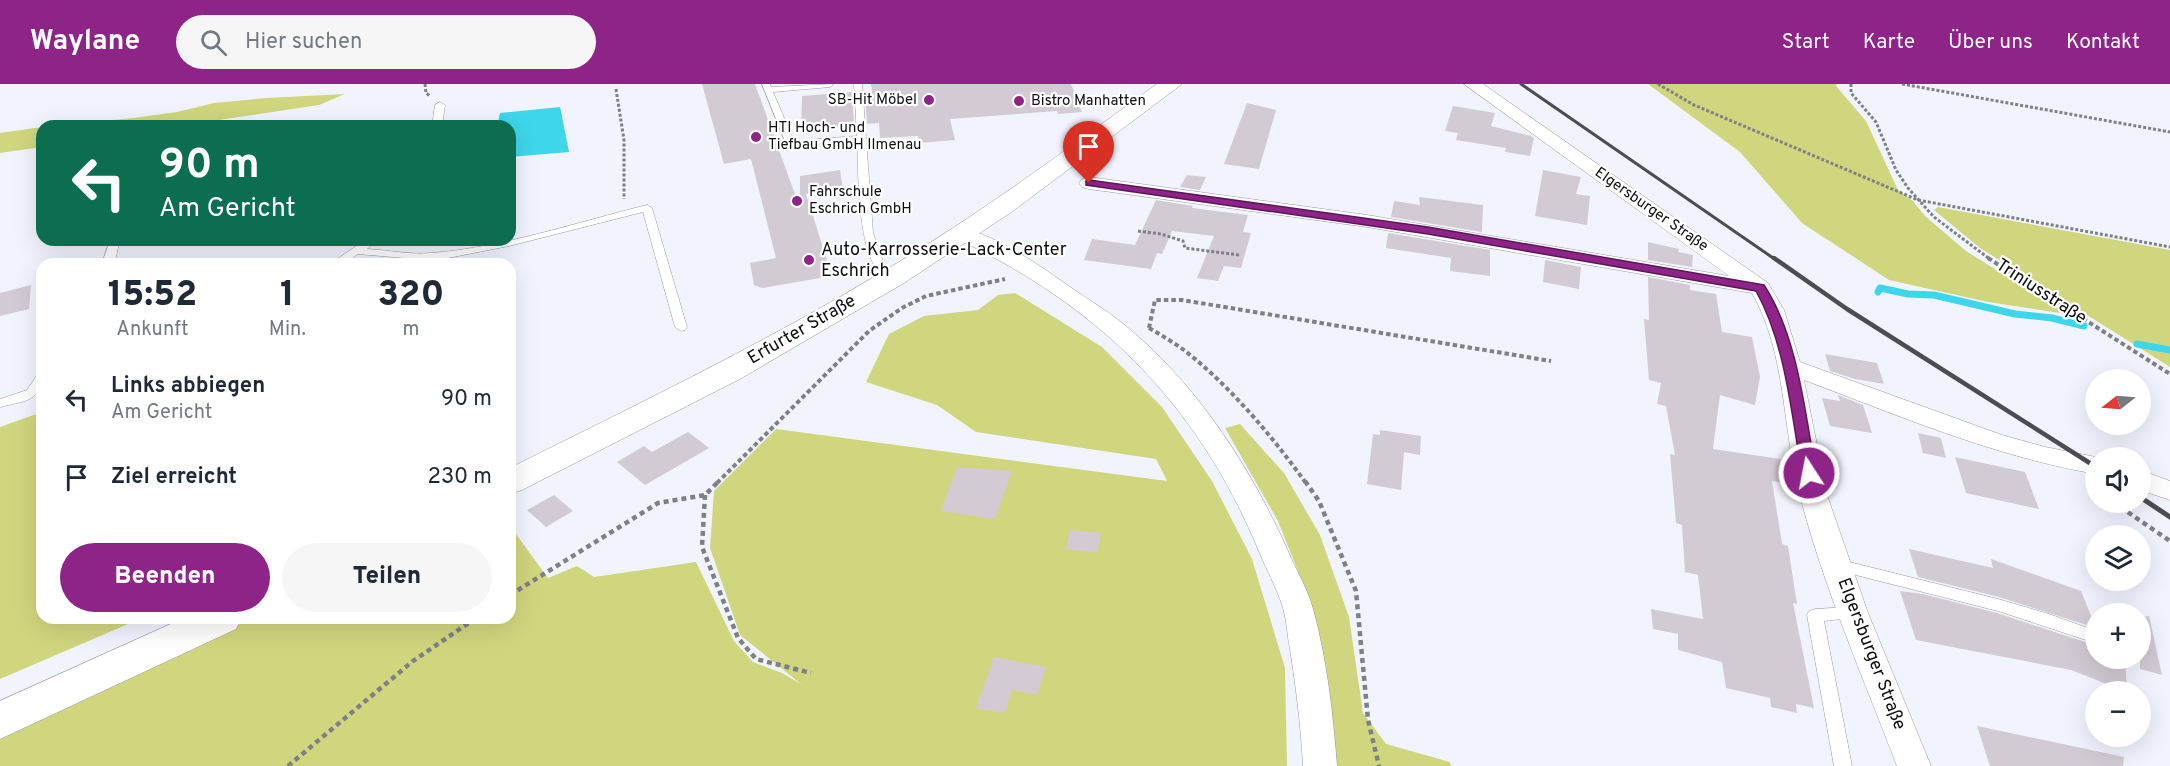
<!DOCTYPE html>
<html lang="de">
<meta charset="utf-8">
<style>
body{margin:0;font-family:Overpass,sans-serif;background:#f6f6f7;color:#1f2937;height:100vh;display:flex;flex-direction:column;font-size:22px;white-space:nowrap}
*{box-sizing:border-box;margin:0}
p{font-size:20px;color:#747a83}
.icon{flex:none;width:33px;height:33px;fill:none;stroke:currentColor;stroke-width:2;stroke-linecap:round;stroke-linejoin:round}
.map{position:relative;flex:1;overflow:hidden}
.details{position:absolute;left:36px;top:174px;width:480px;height:366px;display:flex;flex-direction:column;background:#fff;border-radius:18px;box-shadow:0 6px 24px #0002}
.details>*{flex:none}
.banner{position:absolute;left:36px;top:36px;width:480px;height:126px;border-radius:18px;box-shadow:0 6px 24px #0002;background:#0b6e4f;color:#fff;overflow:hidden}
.needle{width:39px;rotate:253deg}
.fabs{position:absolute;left:2085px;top:285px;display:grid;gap:12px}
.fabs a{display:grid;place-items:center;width:66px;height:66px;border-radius:50%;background:#fff;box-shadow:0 6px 24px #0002;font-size:30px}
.pin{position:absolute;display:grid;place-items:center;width:51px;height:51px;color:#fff;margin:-62px -26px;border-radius:50% 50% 50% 0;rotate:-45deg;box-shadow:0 0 6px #0007}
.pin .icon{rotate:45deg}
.me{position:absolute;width:66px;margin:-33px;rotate:349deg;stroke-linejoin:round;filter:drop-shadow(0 0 4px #0008)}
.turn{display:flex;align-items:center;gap:21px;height:126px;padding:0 24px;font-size:27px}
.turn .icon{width:78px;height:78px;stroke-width:2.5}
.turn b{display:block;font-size:42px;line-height:51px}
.eta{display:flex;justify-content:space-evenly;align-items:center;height:102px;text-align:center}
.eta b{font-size:36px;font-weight:800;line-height:42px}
.cta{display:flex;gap:12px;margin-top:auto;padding:12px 24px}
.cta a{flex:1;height:69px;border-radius:36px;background:#8f2488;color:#fff;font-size:24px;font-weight:800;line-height:69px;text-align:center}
.cta a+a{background:#f6f6f7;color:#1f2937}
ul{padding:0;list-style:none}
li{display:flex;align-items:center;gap:18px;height:78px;padding:0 24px}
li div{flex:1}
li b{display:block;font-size:22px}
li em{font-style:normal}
header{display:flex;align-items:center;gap:36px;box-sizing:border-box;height:84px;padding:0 30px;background:#8f2488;color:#fff}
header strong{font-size:28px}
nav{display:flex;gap:33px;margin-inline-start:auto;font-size:21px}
.search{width:420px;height:54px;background:#f6f6f7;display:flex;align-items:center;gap:15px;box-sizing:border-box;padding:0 21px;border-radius:33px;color:#747a83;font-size:22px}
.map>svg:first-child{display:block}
</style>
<header>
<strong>Waylane</strong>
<div class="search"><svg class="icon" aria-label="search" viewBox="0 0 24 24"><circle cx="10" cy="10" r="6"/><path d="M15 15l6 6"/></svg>Hier suchen</div>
<nav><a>Start</a><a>Karte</a><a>Über uns</a><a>Kontakt</a></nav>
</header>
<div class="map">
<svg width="2170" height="682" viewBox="0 0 2170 682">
<rect width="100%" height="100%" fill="#f1f4fe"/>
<!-- green -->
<g fill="#d0d67d">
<path d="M 1648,0 L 1837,0 L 1836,2 L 1866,37 L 1898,106 L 1913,117 L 1925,132 L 1966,167 L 2067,230 L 1988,218 L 1889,196 L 1802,139 L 1740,68 Z"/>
<path d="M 345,10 L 319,21 L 178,42 L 50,42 L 133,34 L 177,28 L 214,19 L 266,14 Z"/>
<path d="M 42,43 L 42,63 L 0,69 L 0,49 Z"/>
<path d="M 1938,123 L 2170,166 L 2170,283 L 1980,164 L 1934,126 Z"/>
<path d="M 1015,209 L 1102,263 L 1162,323 L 1212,397 L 1252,475 L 1285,584 L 1287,682 L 0,682 L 0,645 L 240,534 L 510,534 L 510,442 L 548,494 L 577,482 L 594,493 L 696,478 L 734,557 L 753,578 L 782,589 L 801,600 L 740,551 L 710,464 L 714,407 L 776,345 L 1167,397 L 1156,375 L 976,348 L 937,321 L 866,298 L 889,250 L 924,232 L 978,226 L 998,211 Z"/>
<path d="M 42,328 L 42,534 L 142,534 L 0,595 L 0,343 Z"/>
<path d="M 1240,340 L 1284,389 L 1320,451 L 1349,533 L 1363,629 L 1386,660 L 1450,678 L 1451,682 L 1335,682 L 1311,520 L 1278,437 L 1225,344 Z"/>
</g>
<!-- water -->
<path fill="#3dd6ea" d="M 560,23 L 569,68 L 510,73 L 510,42 L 497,42 L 500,29 Z"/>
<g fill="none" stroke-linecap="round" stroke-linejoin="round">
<!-- stream -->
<g stroke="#3dd6ea" stroke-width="7">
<path d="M 1878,208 L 1880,204 L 1908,210 L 1934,211 L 2015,230 L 2052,234 L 2084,242"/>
<path d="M 2137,260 L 2170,266"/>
</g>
</g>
<!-- building -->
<g fill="#d3cbd3">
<path d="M 702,0 L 755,0 L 800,124 L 800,92 L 840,86 L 843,106 L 806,110 L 832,192 L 762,204 L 754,201 L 750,179 L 776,174 L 751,75 L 724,80 Z"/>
<path d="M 871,0 L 1071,0 L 1082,28 L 1058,30 L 1057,27 L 950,35 L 955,56 L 919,59 L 918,52 L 880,54 L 879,39 L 867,40 L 865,7 L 872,7 Z"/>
<path d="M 852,8 L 854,41 L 801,45 L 802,12 Z"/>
<path d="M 1247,19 L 1276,26 L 1259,85 L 1224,80 Z"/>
<path d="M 1453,22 L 1495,29 L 1491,42 L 1531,52 L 1534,54 L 1530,72 L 1505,68 L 1506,64 L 1456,56 L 1458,49 L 1445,47 Z"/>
<path d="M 1543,86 L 1581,93 L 1576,110 L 1590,112 L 1587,141 L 1535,132 Z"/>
<path d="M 1187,91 L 1206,93 L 1200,106 L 1180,103 Z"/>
<path d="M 1419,113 L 1483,121 L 1482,148 L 1391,133 L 1394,117 L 1420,121 Z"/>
<path d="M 1156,116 L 1193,122 L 1192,124 L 1248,131 L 1243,148 L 1251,149 L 1241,184 L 1224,182 L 1218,197 L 1197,194 L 1214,152 L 1172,147 L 1162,170 L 1157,169 L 1151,185 L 1084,176 L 1092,155 L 1135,161 Z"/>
<path d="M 1388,149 L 1490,166 L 1490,192 L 1450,187 L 1451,174 L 1386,164 Z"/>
<path d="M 1648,158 L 1679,165 L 1678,168 L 1693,171 L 1692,183 L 1648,176 Z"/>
<path d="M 1545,176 L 1581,183 L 1579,205 L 1543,198 Z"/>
<path d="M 1648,193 L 1690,201 L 1690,206 L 1716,210 L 1722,248 L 1752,253 L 1760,293 L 1755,321 L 1720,311 L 1713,365 L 1780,375 L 1786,399 L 1772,397 L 1782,460 L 1788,462 L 1797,520 L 1793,519 L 1814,624 L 1796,620 L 1797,629 L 1771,623 L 1770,614 L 1726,604 L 1722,578 L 1678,566 L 1678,550 L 1653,545 L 1651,525 L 1703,535 L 1698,491 L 1685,488 L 1682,441 L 1676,439 L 1670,370 L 1675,371 L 1666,322 L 1657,320 L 1661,299 L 1649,296 L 1644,235 L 1649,236 Z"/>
<path d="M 31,201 L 29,225 L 0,232 L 0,209 Z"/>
<path d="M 1825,270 L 1877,279 L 1884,300 L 1855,295 L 1830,287 Z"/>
<path d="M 1838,311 L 1863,321 L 1872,349 L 1830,342 L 1822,314 L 1840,317 Z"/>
<path d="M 1380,346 L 1421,352 L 1420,371 L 1404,368 L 1401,406 L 1367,400 L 1373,350 L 1380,351 Z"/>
<path d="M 688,348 L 709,364 L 645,401 L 617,378 L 644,362 L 652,368 Z"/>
<path d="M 1918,349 L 1941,354 L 1946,374 L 1923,369 Z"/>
<path d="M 1955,373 L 2025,388 L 2039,425 L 1966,409 Z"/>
<path d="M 957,383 L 1012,387 L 995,435 L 941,427 Z"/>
<path d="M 554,411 L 573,427 L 546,443 L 527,426 Z"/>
<path d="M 1070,446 L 1101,449 L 1097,469 L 1066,465 Z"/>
<path d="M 1909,465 L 1993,484 L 1991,475 L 2081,507 L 2096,544 L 1999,513 L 1918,493 Z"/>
<path d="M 1900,507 L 1923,510 L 1997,529 L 2091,560 L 2096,559 L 2096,574 L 2125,574 L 2127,608 L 2071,586 L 1916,556 Z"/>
<path d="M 2149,532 L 2162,591 L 2140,585 L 2140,533 Z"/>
<path d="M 994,573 L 1046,583 L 1037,611 L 1012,606 L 1005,629 L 976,624 Z"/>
<path d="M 1977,642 L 2124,673 L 2123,682 L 1990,682 Z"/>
</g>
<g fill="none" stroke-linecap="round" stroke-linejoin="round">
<defs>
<g id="lane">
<path d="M 762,0 L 770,0 L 771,3 L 834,0 L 830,3 L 773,8 L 794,57 L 857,52 L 854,0 L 862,0 L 873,149 L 883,177 L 888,187 L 898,191 L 898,195 C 855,203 859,84 857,57 L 787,62 Z"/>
<path d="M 440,18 L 445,21 L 442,42 L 432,42 L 435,21 Z"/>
<path d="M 647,121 L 652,124 L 687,243 L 685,246 L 681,247 L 675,243 L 643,128 L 509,162 L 448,174 L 428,176 L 358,170 L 344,180 L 330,180 L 365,156 L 377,156 L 367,165 C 388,166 410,171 431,169 C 501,164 578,138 647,121 Z"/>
<path d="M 110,156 L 120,156 L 114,180 L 102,180 Z"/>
<path d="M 42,290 C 42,318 24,317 0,323 L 0,315 L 27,306 L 37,291 Z"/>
<path d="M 1837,475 L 1998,515 L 2049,530 L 2096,547 L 2096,557 L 2092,558 L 1998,527 L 1832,485 L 1829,481 L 1832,477 Z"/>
<path d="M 1853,523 L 1859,525 L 1861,529 L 1859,533 L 1824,537 L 1852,682 L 1834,682 L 1807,531 L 1809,527 L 1815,525 Z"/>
</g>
<g id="street">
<path d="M 1464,0 L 1483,0 L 1768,199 L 1784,226 L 1800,278 L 2002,351 L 2045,363 L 2101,374 L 2096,374 L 2096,390 C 1993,372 1900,332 1804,296 L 1827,411 L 1868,529 L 1931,682 L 1897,682 C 1863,593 1824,504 1800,412 C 1782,346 1787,270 1752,209 L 1367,143 L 1089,105 L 1082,103 L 1079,99 L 1082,95 L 1089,93 L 1367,131 L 1729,192 Z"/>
<path d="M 962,144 C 1002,154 1040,182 1073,205 C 1089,216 1106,226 1121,238 C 1195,297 1250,382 1288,467 C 1296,486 1308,506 1313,525 C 1327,576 1333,630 1337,682 L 1303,682 C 1301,642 1296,604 1290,565 C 1287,551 1287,537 1283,524 C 1277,504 1266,485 1258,465 C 1197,319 1098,221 955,154 L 952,150 L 955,146 Z"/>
<path d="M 2140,386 L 2170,397 L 2170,416 L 2140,406 Z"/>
</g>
<g id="secondary">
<path d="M 1157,0 L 1182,0 L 1013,127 L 904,199 L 740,295 L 522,406 L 510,410 L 510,384 C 636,321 763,260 884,187 C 979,131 1067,65 1157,0 Z"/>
<path d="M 184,534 L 242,534 L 236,545 L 0,655 L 0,617 Z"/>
</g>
</defs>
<!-- lane casing -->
<use href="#lane" stroke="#989ba4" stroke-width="1"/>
<!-- street casing -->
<use href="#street" stroke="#989ba4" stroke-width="1"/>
<!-- secondary casing -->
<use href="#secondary" stroke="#989ba4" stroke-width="1"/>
<!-- path-far2 -->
<g stroke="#7e8087" stroke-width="3" stroke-dasharray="3 2" stroke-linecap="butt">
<path d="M 425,0 L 426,9 L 430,12"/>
<path d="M 1658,0 L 1694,21 L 1918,116 L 2170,163"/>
<path d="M 1851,0 L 1851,9 L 1876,38 L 1896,86 L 1908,104 L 1934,133 L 1991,176"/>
<path d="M 1902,0 L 2170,48"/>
<path d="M 616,5 L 624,56 L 624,115"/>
<path d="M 1138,147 L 1161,150 L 1183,157 L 1185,164 L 1239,171"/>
</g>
<!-- path-far1 -->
<g stroke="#7e8087" stroke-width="4" stroke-dasharray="4.5 3" stroke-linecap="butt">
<path d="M 1988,174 L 2170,290"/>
<path d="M 1149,244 C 1161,251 1173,258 1184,266 C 1231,303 1271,351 1306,399"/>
<path d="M 1149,244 L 1155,216 L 1182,216 L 1551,277"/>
<path d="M 717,399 L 869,247 L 902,224 L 926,212 L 1005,195"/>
</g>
<!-- path -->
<g stroke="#7e8087" stroke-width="4.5" stroke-dasharray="5 4" stroke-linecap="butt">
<path d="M 1305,397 L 1319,417 L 1356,507 L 1368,636 L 1379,682"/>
<path d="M 705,411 L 702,463 L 738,554 L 756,575 L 811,589"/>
<path d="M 2113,418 L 2170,457"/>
<path d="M 510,511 L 658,419 L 705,411 L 719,397"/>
<path d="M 288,682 L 413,577 L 476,534"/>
</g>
<!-- lane -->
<use href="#lane" fill="#fff" fill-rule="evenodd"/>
<!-- street -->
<use href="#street" fill="#fff" fill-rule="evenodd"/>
<!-- secondary -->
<use href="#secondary" fill="#fff" fill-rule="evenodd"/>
<!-- rail-far2 -->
<path stroke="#4b4d52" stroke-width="3" d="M 1521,0 L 1776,176"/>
<!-- rail-far1 -->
<path stroke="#4b4d52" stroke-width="4.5" d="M 1774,174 L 1847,225 L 2096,383"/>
<!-- rail -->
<path stroke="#4b4d52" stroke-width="5" d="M 2140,413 L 2170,433"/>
</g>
<!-- route -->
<path fill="#8f2488" stroke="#5d1758" stroke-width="1.5" d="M 1089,96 L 1428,143 L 1764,201 C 1798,253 1805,329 1816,389 L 1809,394 L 1802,389 C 1791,329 1786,261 1756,207 L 1428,150 L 1086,101 L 1086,97 Z"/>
<!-- markers -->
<g fill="#8f2488" stroke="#fff" stroke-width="2">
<circle cx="929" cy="16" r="6"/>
<circle cx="1019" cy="17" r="6"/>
<circle cx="756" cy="53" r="6"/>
<circle cx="797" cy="117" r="6"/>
<circle cx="809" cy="176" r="6"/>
</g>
<g text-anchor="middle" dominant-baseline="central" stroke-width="4.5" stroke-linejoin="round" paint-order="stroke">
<!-- far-poi labels -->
<g font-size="15" fill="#0e0f12" stroke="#fff" text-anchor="start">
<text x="917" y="16" text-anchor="end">SB-Hit Möbel</text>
<text x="1031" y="17">Bistro Manhatten</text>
<text x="768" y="44">HTI Hoch- und<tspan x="768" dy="17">Tiefbau GmbH Ilmenau</tspan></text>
<text x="809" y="108">Fahrschule<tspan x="809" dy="17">Eschrich GmbH</tspan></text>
</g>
<!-- far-street labels -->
<g font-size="15" fill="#0e0f12" stroke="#fff">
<text transform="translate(1651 126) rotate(35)">Elgersburger Straße</text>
</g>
<!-- poi labels -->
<g font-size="18" fill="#0e0f12" stroke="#fff" text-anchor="start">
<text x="821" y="166">Auto-Karrosserie-Lack-Center<tspan x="821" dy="21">Eschrich</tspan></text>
</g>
<!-- street labels -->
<g font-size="18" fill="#0e0f12" stroke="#fff">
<text transform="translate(2041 208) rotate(33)">Triniusstraße</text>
<text transform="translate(802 246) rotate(-30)">Erfurter Straße</text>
<text transform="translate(1871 570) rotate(69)">Elgersburger Straße</text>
</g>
</g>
</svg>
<div class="fabs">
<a><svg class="needle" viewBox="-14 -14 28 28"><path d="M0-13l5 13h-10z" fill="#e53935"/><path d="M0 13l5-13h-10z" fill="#747a83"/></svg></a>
<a><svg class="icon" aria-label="sound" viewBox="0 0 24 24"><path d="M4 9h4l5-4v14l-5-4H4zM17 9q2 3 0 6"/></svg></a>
<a><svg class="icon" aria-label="layers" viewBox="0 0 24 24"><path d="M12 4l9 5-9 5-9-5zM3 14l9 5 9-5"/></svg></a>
<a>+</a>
<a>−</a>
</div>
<div class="pin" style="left:1089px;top:99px;background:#d93025"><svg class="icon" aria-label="arrive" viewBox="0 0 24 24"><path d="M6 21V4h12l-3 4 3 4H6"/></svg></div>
<svg class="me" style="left:1809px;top:389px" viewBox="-20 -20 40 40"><circle r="17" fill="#8f2488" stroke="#fff" stroke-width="3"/><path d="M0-11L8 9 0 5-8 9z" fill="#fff"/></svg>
<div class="banner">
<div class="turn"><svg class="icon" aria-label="left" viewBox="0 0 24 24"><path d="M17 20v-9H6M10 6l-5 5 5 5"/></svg><div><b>90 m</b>Am Gericht</div></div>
</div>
<section class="details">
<div class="eta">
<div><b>15:52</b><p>Ankunft</p></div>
<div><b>1</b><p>Min.</p></div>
<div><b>320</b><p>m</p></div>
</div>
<ul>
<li><svg class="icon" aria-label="left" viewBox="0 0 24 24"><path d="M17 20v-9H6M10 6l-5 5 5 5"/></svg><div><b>Links abbiegen</b><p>Am Gericht</p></div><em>90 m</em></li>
<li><svg class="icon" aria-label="arrive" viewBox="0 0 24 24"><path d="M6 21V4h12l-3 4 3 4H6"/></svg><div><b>Ziel erreicht</b></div><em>230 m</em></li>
</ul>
<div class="cta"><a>Beenden</a><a>Teilen</a></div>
</section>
</div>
